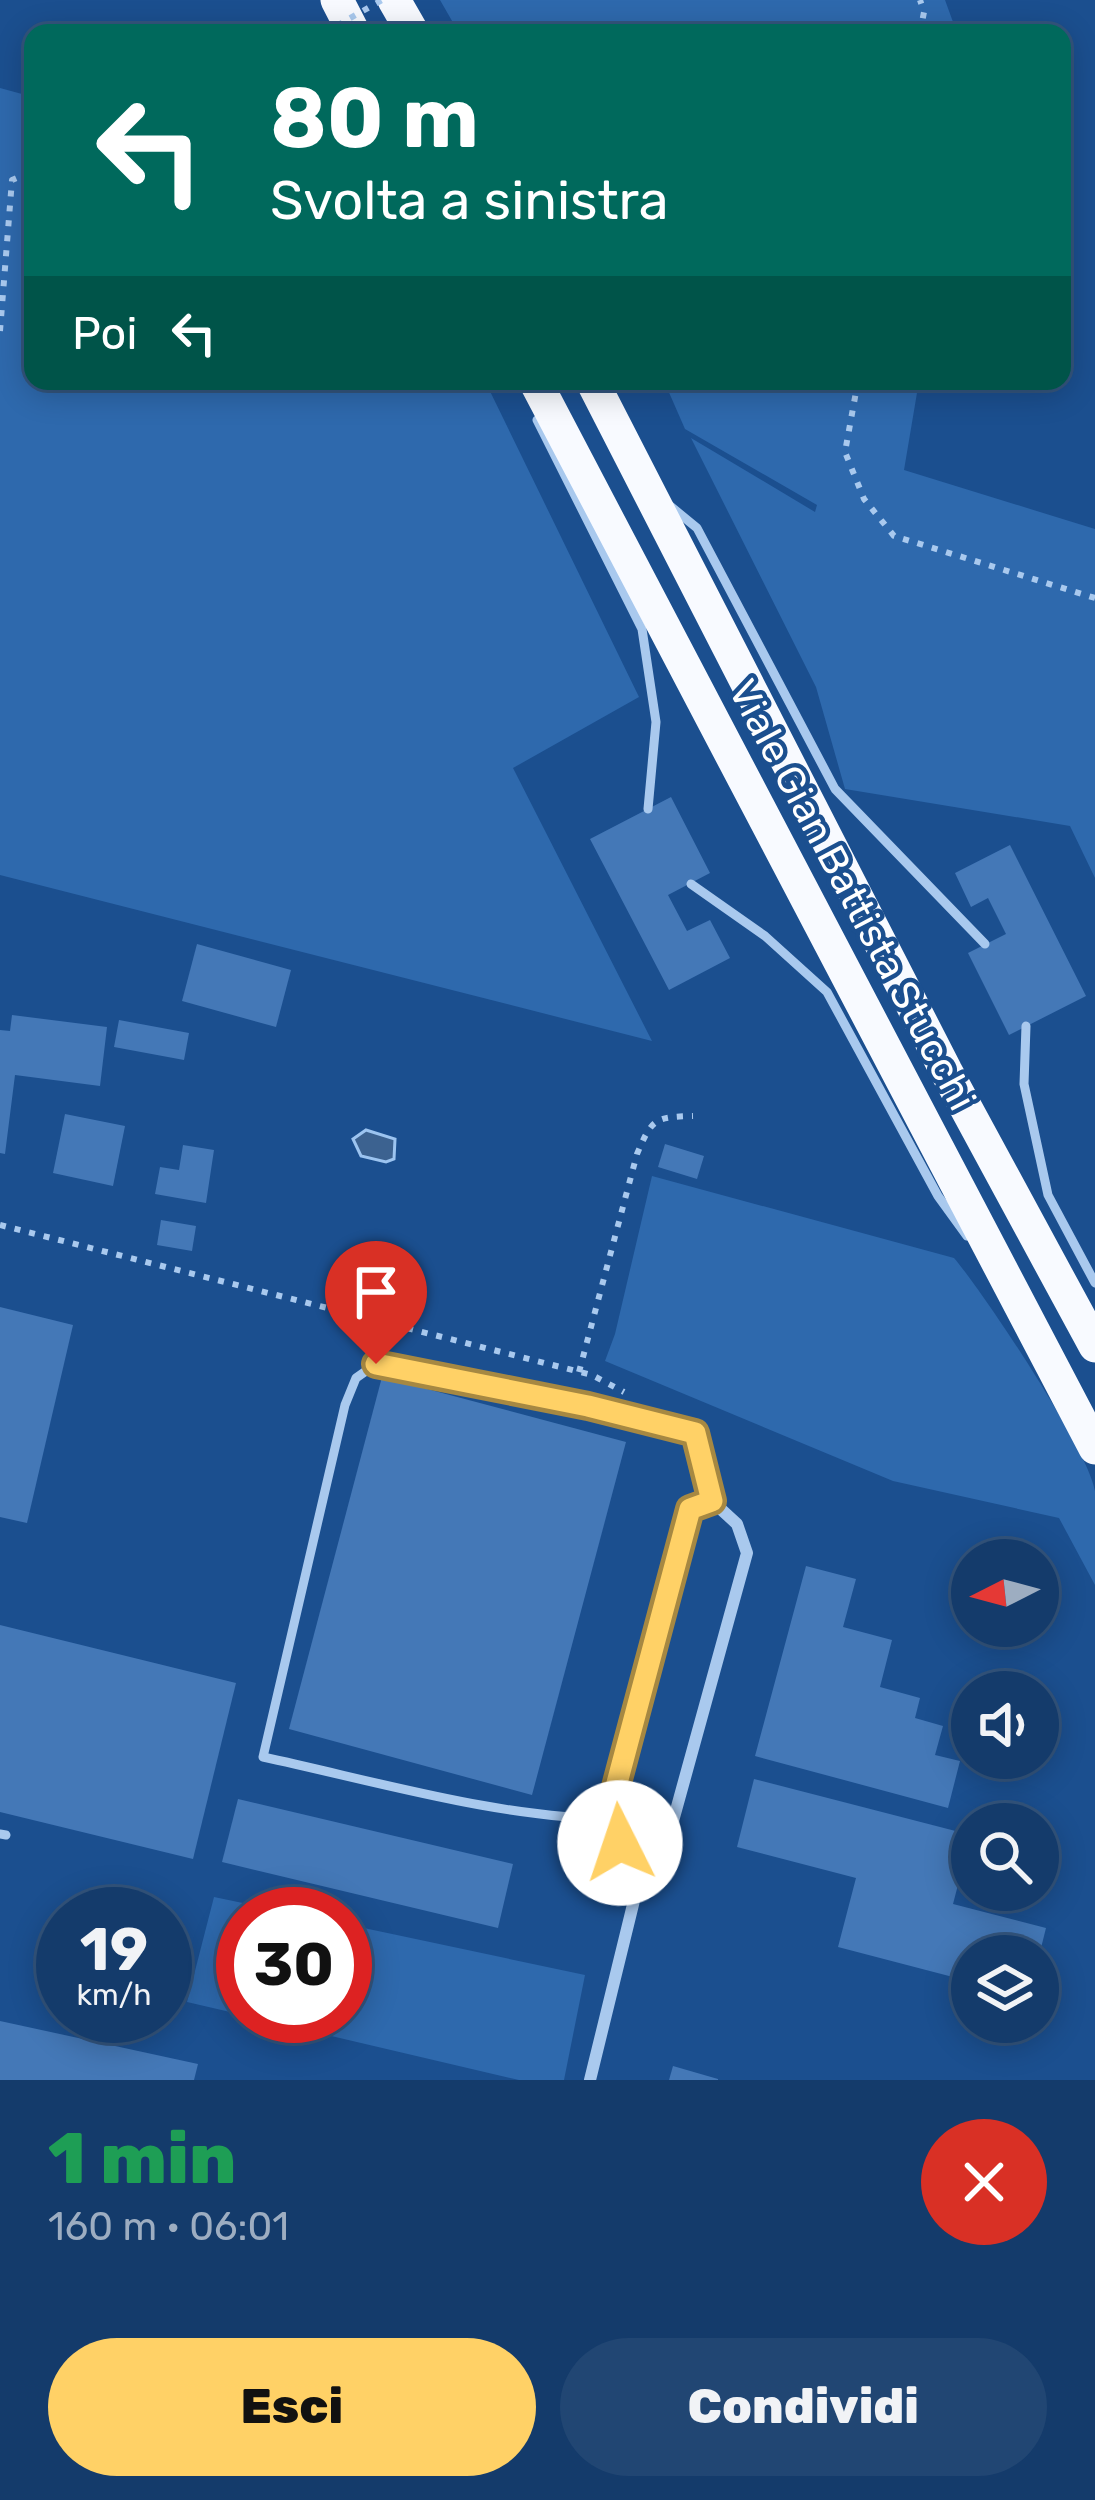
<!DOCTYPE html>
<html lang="it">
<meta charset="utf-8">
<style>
body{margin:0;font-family:Rubik,sans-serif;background:#214673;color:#f1f3f6;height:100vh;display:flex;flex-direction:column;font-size:45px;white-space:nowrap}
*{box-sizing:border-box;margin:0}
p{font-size:39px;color:#9dadc1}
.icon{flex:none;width:66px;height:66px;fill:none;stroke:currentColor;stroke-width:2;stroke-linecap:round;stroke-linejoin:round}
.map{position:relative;height:2080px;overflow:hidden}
.drawer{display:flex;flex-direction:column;background:#143b6b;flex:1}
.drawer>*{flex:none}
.guide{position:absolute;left:24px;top:24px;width:1047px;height:366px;border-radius:24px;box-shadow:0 6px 30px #0003,0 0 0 3px #33557e;background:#00695c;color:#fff;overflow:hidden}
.needle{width:78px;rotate:264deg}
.buttons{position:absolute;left:951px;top:1539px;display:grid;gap:24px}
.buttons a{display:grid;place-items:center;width:108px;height:108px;border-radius:50%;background:#143b6b;box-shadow:0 6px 30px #0003,0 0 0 3px #33557e;font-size:60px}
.speed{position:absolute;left:36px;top:1887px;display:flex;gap:24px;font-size:60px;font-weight:700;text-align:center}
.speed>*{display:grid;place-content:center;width:156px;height:156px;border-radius:50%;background:#143b6b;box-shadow:0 6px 30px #0003,0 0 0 3px #33557e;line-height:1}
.speed small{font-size:30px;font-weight:400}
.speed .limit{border:18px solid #d22;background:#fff;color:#111}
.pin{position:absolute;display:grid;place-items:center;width:102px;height:102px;color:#fff;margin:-123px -51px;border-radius:50% 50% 50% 0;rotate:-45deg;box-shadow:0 0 12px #0007}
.pin .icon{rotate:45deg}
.me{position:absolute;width:132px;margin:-66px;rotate:356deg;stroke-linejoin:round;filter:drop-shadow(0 0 9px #0008)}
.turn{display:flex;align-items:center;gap:42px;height:252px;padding:0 48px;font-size:54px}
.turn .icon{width:156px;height:156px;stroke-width:2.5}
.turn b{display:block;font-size:84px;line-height:102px}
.then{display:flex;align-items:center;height:114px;padding:0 48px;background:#0003;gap:24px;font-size:45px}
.round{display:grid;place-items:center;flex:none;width:126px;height:126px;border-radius:63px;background:#214673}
.headline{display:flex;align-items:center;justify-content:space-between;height:204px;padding:0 48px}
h1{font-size:72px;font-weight:800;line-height:90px;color:#1e9e55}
.primary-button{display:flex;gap:24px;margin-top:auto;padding:24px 48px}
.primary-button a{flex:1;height:138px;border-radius:72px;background:#ffd166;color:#111;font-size:48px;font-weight:800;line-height:138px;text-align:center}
.primary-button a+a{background:#214673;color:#f1f3f6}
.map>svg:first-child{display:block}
</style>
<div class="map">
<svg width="1095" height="2080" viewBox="0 0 1095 2080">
<rect width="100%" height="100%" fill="#1b4f8f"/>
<!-- green -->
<g fill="#2e69ad">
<path d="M 440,0 L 945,0 L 953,22 L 953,33 L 475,33 L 472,27 L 459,33 Z"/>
<path d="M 0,88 L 33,97 L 33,381 L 485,381 L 639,697 L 513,768 L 652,1041 L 0,875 Z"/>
<path d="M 664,381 L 919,381 L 904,470 L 1095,529 L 1095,878 L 1070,826 L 845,789 L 816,687 L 691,438 L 815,512 L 817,505 L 685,429 Z"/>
<path d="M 652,1176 L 954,1258 C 984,1293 1089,1451 1095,1491 C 1095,1521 1095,1555 1095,1585 L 1059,1518 L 893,1481 L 605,1361 L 615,1334 Z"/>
<path d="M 214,1897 L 295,1914 L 243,1914 L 243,2015 L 187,2002 Z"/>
<path d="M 345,1924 L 585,1975 L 564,2080 L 519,2080 L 246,2016 L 345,2016 Z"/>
</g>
<!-- water -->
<path fill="#3c6290" stroke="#9cc4f0" stroke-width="3" d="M 366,1130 L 395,1139 L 394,1159 L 386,1162 L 361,1156 L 353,1139 Z"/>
<!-- building -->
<g fill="#4478b7">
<path d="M 671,797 L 710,873 L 668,895 L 687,931 L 710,920 L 730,958 L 669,990 L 590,839 Z"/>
<path d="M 1010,845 L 1086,996 L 1009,1035 L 968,953 L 1006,934 L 988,898 L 971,907 L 955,873 Z"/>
<path d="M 197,944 L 291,970 L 276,1027 L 182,1001 Z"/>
<path d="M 12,1015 L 107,1027 L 100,1086 L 15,1075 L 5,1154 L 0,1153 L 0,1030 L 10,1031 Z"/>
<path d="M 119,1020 L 189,1033 L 184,1060 L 114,1047 Z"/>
<path d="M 65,1114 L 125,1126 L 113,1186 L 53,1173 Z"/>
<path d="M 665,1144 L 704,1156 L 697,1179 L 658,1167 Z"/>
<path d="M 183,1145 L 214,1150 L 206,1203 L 155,1194 L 160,1167 L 179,1170 Z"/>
<path d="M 161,1220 L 196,1226 L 192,1251 L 157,1245 Z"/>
<path d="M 0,1307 L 73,1325 L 27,1523 L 0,1517 Z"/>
<path d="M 382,1377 L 626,1442 L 532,1795 L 289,1729 Z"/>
<path d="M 806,1566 L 856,1579 L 843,1627 L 892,1640 L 880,1687 L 920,1698 L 915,1718 L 943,1726 L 935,1755 L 960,1761 L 948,1808 L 755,1756 Z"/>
<path d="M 0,1625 L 236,1683 L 193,1859 L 0,1812 Z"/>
<path d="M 754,1779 L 971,1835 L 953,1904 L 1046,1928 L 1039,1956 L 972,1956 L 972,1982 L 838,1947 L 856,1878 L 737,1847 Z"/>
<path d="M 238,1799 L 513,1864 L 498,1928 L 222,1862 Z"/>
<path d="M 0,2021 L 198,2064 L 194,2080 L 0,2080 Z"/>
<path d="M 673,2066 L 718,2079 L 718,2080 L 669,2080 Z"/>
</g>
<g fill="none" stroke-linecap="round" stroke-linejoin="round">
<!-- path -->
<g stroke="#a9c9ee" stroke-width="6" stroke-dasharray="6 9" stroke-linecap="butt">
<path d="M 920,33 L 924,12 L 920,0"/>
<path d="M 0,331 L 12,180 L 33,171"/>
<path d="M 858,381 L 845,452 L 864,499 L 894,536 L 1095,598"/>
<path d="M 0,1225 L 592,1375 L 624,1392"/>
<path d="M 579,1372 L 637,1154 C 652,1119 654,1117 693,1116"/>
</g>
<!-- service -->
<g stroke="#a9c9ee" stroke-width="9">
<path d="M 537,420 L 642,629 L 656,722 L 648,809"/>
<path d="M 669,505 L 697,528 L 835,789 L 985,944"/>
<path d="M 691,884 L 765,936 L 827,992 L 938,1196 L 967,1236"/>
<path d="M 1026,1026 L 1024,1084 L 1048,1195 L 1095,1283"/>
<path d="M 616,1819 C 503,1819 375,1781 263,1757 L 345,1405 L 356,1378 L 376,1364 L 588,1406 L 695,1433 L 712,1501"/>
<path d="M 0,1834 L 6,1835"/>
</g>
<!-- minor -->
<path stroke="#a9c9ee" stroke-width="12" d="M 590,2080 L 640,1876 L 670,1832 L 747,1553 L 737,1524 L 712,1501 L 690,1509 L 613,1798 L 620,1843 L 640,1876"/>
<!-- trunk -->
<g stroke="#f8faff" stroke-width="33">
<path d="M 337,0 L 354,33"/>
<path d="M 394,0 L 413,33"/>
<path d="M 535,381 L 1095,1448"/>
<path d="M 592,381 L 946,1071 L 1095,1346"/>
</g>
<!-- path-bridge -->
<path stroke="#a9c9ee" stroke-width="6" stroke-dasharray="6 9" stroke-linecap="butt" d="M 324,33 L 382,0"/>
</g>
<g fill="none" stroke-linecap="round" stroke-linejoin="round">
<defs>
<path id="route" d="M 376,1364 L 588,1406 L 695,1433 L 712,1501 L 690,1509 L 613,1798 L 620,1843"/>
</defs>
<!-- route casing -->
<use href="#route" stroke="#a68842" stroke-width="30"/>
<!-- route -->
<use href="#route" stroke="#ffd166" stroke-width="21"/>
</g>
<g text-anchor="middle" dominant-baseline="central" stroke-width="9" stroke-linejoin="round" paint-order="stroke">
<!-- street labels -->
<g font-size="39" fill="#fff" stroke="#1b4f8f">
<text transform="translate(852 895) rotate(62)">Viale Gian Battista Stucchi</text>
</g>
</g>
</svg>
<div class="buttons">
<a><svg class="needle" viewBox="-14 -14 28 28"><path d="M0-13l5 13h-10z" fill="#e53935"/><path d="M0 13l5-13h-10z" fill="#9dadc1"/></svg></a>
<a><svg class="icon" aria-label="sound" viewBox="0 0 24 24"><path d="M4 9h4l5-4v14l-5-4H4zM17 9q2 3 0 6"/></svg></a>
<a><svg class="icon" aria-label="search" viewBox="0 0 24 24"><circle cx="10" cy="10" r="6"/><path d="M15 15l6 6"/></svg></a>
<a><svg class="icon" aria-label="layers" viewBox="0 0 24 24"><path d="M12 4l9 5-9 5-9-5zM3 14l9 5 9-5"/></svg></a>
</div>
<div class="speed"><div>19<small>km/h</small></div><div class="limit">30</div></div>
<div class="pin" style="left:376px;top:1364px;background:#d93025"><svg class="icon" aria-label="arrive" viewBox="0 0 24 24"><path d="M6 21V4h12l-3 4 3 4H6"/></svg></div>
<svg class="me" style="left:620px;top:1843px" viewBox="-20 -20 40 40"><circle r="19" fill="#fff"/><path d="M0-13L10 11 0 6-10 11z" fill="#ffd166"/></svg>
<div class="guide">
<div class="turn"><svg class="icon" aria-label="left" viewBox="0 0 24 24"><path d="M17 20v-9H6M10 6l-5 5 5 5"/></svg><div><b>80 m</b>Svolta a sinistra</div></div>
<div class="then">Poi<svg class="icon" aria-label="left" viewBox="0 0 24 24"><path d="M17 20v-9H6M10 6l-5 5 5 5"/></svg></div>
</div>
</div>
<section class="drawer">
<div class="headline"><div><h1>1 min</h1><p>160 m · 06:01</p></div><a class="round" style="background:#d93025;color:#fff"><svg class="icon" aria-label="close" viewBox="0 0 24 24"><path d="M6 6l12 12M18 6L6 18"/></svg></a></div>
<div class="primary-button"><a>Esci</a><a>Condividi</a></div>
</section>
